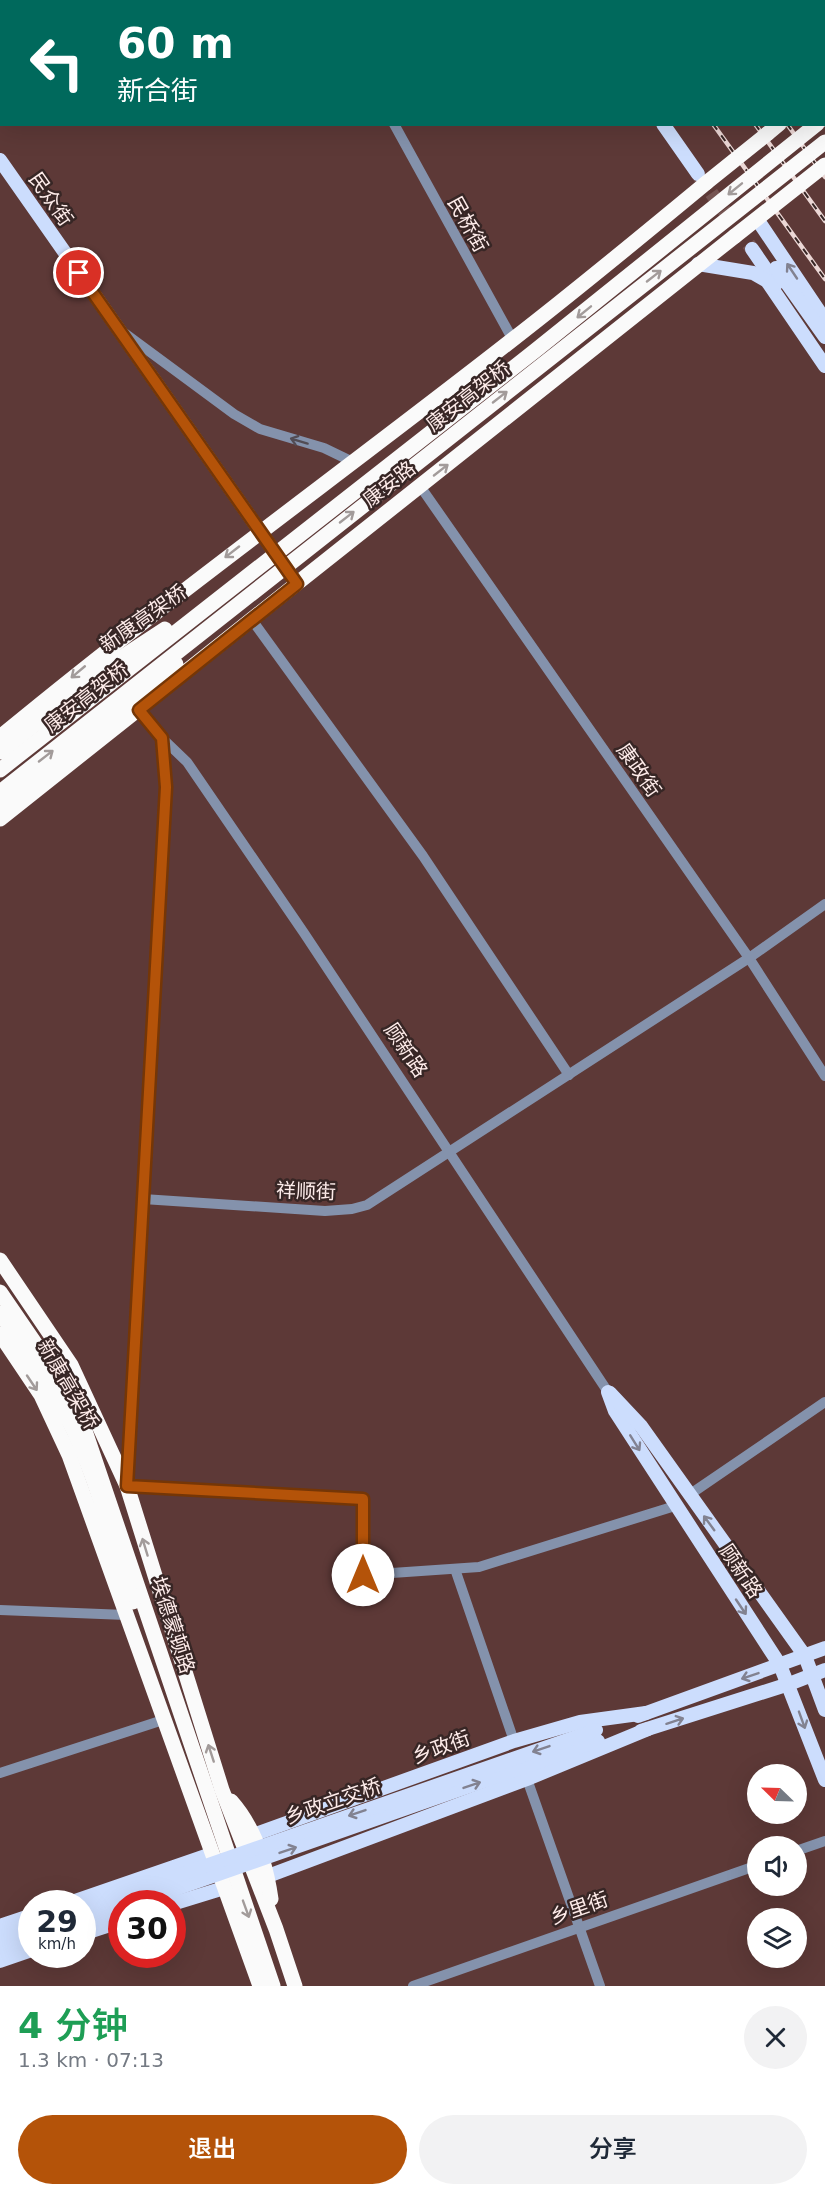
<!DOCTYPE html>
<html lang="zh">
<meta charset="utf-8">
<style>
body{margin:0;font-family:"DejaVu Sans","Noto Sans SC",sans-serif;background:#f2f2f3;color:#1f2937;height:100vh;display:flex;flex-direction:column;font-size:22px;white-space:nowrap}
*{box-sizing:border-box;margin:0}
p{font-size:20px;color:#747a83}
.icon{flex:none;width:33px;height:33px;fill:none;stroke:currentColor;stroke-width:2;stroke-linecap:round;stroke-linejoin:round}
.map{position:relative;height:1986px;overflow:hidden}
.side{display:flex;flex-direction:column;background:#fff;flex:1}
.side>*{flex:none}
.top-card{position:absolute;left:0px;top:0px;width:825px;height:126px;box-shadow:0 6px 24px #0002;background:#00695c;color:#fff;overflow:hidden}
.needle{width:39px;rotate:293deg}
.fabs{position:absolute;left:747px;top:1764px;display:grid;gap:12px}
.fabs a{display:grid;place-items:center;width:60px;height:60px;border-radius:50%;background:#fff;box-shadow:0 6px 24px #0002;font-size:30px}
.speed{position:absolute;left:18px;top:1890px;display:flex;gap:12px;font-size:30px;font-weight:700;text-align:center}
.speed>*{display:grid;place-content:center;width:78px;height:78px;border-radius:50%;background:#fff;box-shadow:0 6px 24px #0002;line-height:1}
.speed small{font-size:15px;font-weight:400}
.speed .limit{border:9px solid #d22;background:#fff;color:#111}
.pin{position:absolute;display:grid;place-items:center;width:51px;height:51px;color:#fff;margin:-26px;border:3px solid #fff;border-radius:50%;box-shadow:0 2px 6px #0007}
.me{position:absolute;width:66px;margin:-33px;rotate:0deg;stroke-linejoin:round;filter:drop-shadow(0 0 4px #0008)}
.turn{display:flex;align-items:center;gap:21px;height:126px;padding:0 18px;font-size:27px}
.turn .icon{width:78px;height:78px;stroke-width:2.5}
.turn b{display:block;font-size:42px;line-height:51px}
.round{display:grid;place-items:center;flex:none;width:63px;height:63px;border-radius:32px;background:#f2f2f3}
.head{display:flex;align-items:center;justify-content:space-between;height:102px;padding:0 18px}
h1{font-size:36px;font-weight:600;line-height:45px;color:#1e9e55}
.button{display:flex;gap:12px;margin-top:auto;padding:12px 18px}
.button a{flex:1;height:69px;border-radius:36px;background:#b45309;color:#fff;font-size:24px;font-weight:600;line-height:69px;text-align:center}
.button a+a{background:#f2f2f3;color:#1f2937}
.map>svg:first-child{display:block}
</style>
<div class="map">
<svg width="825" height="1986" viewBox="0 0 825 1986">
<rect width="100%" height="100%" fill="#5d3937"/>
<g fill="none" stroke-linecap="round" stroke-linejoin="round">
<!-- major-tunnel -->
<path stroke="#755452" stroke-width="14" stroke-dasharray="14 7" stroke-linecap="butt" d="M 699,176 L 752,249"/>
<!-- minor -->
<g stroke="#8492ac" stroke-width="10">
<path d="M 327,0 L 328,2"/>
<path d="M 348,2 L 350,0"/>
<path d="M 394,124 L 513,340"/>
<path d="M 123,332 L 234,414 L 260,429 L 324,448 L 353,462"/>
<path d="M 420,486 L 749,958 L 825,1076"/>
<path d="M 252,620 L 423,856 L 569,1075"/>
<path d="M 134,704 L 162,738 L 166,787 L 127,1486 L 363,1499 L 363,1575 L 479,1567 L 675,1506"/>
<path d="M 162,738 L 187,762 L 304,933 L 608,1392"/>
<path d="M 143,1199 L 325,1211 L 352,1209 L 367,1205 L 749,958 L 825,904"/>
<path d="M 689,1495 L 825,1402"/>
<path d="M 455,1569 L 514,1741"/>
<path d="M 0,1610 L 126,1615"/>
<path d="M 0,1773 L 163,1720"/>
<path d="M 527,1779 L 600,1986"/>
<path d="M 796,1851 L 825,1841"/>
<path d="M 413,1986 L 758,1865"/>
</g>
<!-- major -->
<g stroke="#ccddfd" stroke-width="14">
<path d="M 574,0 L 575,2"/>
<path d="M 585,0 L 586,2"/>
<path d="M 734,0 L 735,2"/>
<path d="M 745,0 L 746,2"/>
<path d="M 824,76 L 825,78"/>
<path d="M 663,124 L 698,174"/>
<path d="M 0,160 L 297,584"/>
<path d="M 757,219 L 825,320"/>
<path d="M 752,249 L 776,284"/>
<path d="M 698,264 L 753,273 L 767,281 L 825,366"/>
<path d="M 776,268 L 825,337"/>
<path d="M 608,1392 L 615,1411 L 780,1665 L 825,1780"/>
<path d="M 610,1393 L 641,1426 L 805,1656 L 825,1710"/>
<path d="M 638,1716 L 825,1648"/>
<path d="M 641,1731 L 789,1684 L 825,1670"/>
<path d="M 253,1835 L 514,1741 L 580,1722 L 646,1713"/>
<path d="M 268,1876 L 527,1779 L 648,1729"/>
<path d="M 66,1904 L 211,1854"/>
<path d="M 172,1904 L 224,1888"/>
<path d="M 82,1921 L 122,1908"/>
<path d="M 0,1926 L 32,1915"/>
<path d="M 82,1934 L 122,1921"/>
<path d="M 0,1938 L 32,1927"/>
<path d="M 0,1950 L 32,1939"/>
<path d="M 0,1961 L 32,1950"/>
</g>
<!-- highway -->
<g stroke="#fafafa" stroke-width="15">
<path d="M 824,89 L 825,88"/>
<path d="M 824,119 L 825,118"/>
<path d="M 767,134 L 779,124"/>
<path d="M 0,737 C 167,599 342,473 512,340 C 578,289 642,236 706,183"/>
<path d="M 0,819 L 735,236"/>
<path d="M 0,1260 L 71,1365 L 127,1486 L 222,1790 L 276,1929 L 295,1986"/>
<path d="M 0,1292 L 61,1381 L 81,1419 L 273,1986"/>
<path d="M 0,1313 C 23,1347 48,1380 67,1417 C 96,1474 112,1541 133,1602"/>
<path d="M 0,1334 L 41,1395 L 69,1455 L 260,1986"/>
<path d="M 231,1801 C 255,1828 266,1864 271,1899"/>
</g>
<defs>
<g id="rail">
<path d="M 616,0 L 617,2"/>
<path d="M 626,0 L 628,2"/>
<path d="M 659,0 L 660,2"/>
<path d="M 697,0 L 698,2"/>
<path d="M 713,124 L 825,279"/>
<path d="M 755,124 L 825,221"/>
<path d="M 787,124 L 825,177"/>
</g>
</defs>
<!-- rail casing -->
<use href="#rail" stroke="#ebd7d5" stroke-width="4.5"/>
<!-- rail -->
<use href="#rail" stroke="#372625" stroke-width="2" stroke-dasharray="7" stroke-linecap="butt"/>
<!-- major-bridge -->
<g stroke="#ccddfd" stroke-width="14">
<path d="M 133,1904 L 598,1741"/>
<path d="M 82,1909 L 596,1730"/>
</g>
<!-- highway-bridge -->
<g stroke="#fafafa" stroke-width="15">
<path d="M 706,183 L 767,134"/>
<path d="M 735,236 L 825,165"/>
<path d="M 0,752 L 110,665 L 165,629"/>
<path d="M 0,770 L 536,350 L 817,124"/>
<path d="M 0,792 L 825,142"/>
<path d="M 0,808 L 134,703 L 176,664"/>
</g>
</g>
<!-- one-way arrows -->
<defs><path id="oneway-shaft" d="M-6 0H5M1.5-3L5.5 0L1.5 3" fill="none" stroke-width="1.6" stroke-linecap="round" stroke-linejoin="round" transform="scale(1.5)"/></defs>
<g stroke="#a29b9a">
<use href="#oneway-shaft" transform="translate(735 189) rotate(141)"/>
<use href="#oneway-shaft" transform="translate(654 276) rotate(-38)"/>
<use href="#oneway-shaft" transform="translate(584 312) rotate(141)"/>
<use href="#oneway-shaft" transform="translate(500 397) rotate(-38)"/>
<use href="#oneway-shaft" transform="translate(441 470) rotate(-38)"/>
<use href="#oneway-shaft" transform="translate(347 517) rotate(-38)"/>
<use href="#oneway-shaft" transform="translate(232 552) rotate(142)"/>
<use href="#oneway-shaft" transform="translate(78 672) rotate(140)"/>
<use href="#oneway-shaft" transform="translate(46 756) rotate(-38)"/>
<use href="#oneway-shaft" transform="translate(32 1383) rotate(56)"/>
<use href="#oneway-shaft" transform="translate(145 1547) rotate(-107)"/>
<use href="#oneway-shaft" transform="translate(211 1753) rotate(-108)"/>
<use href="#oneway-shaft" transform="translate(246 1909) rotate(70)"/>
</g>
<g stroke="#828291">
<use href="#oneway-shaft" transform="translate(792 271) rotate(-124)"/>
<use href="#oneway-shaft" transform="translate(635 1443) rotate(58)"/>
<use href="#oneway-shaft" transform="translate(709 1523) rotate(-126)"/>
<use href="#oneway-shaft" transform="translate(741 1607) rotate(56)"/>
<use href="#oneway-shaft" transform="translate(750 1676) rotate(161)"/>
<use href="#oneway-shaft" transform="translate(802 1720) rotate(70)"/>
<use href="#oneway-shaft" transform="translate(675 1721) rotate(-18)"/>
<use href="#oneway-shaft" transform="translate(541 1749) rotate(161)"/>
<use href="#oneway-shaft" transform="translate(472 1785) rotate(-19)"/>
<use href="#oneway-shaft" transform="translate(357 1813) rotate(161)"/>
<use href="#oneway-shaft" transform="translate(288 1850) rotate(-19)"/>
</g>
<use stroke="#524c54" href="#oneway-shaft" transform="translate(299 441) rotate(-163)"/>
<g fill="none" stroke-linecap="round" stroke-linejoin="round">
<defs>
<path id="route" d="M 79,273 L 297,584 L 139,710 L 162,738 L 166,787 L 127,1486 L 363,1499 L 363,1575"/>
</defs>
<!-- route casing -->
<use href="#route" stroke="#753606" stroke-width="15"/>
<!-- route -->
<use href="#route" stroke="#b45309" stroke-width="10"/>
</g>
<g text-anchor="middle" dominant-baseline="central" stroke-width="5" stroke-linejoin="round" paint-order="stroke">
<!-- street labels -->
<g font-size="20" fill="#fdebe9" stroke="#372625">
<text transform="translate(51 199) rotate(55)">民众街</text>
<text transform="translate(468 224) rotate(61)">民桥街</text>
<text transform="translate(468 396) rotate(-38)">康安高架桥</text>
<text transform="translate(389 484) rotate(-38)">康安路</text>
<text transform="translate(143 618) rotate(-35)">新康高架桥</text>
<text transform="translate(86 697) rotate(-38)">康安高架桥</text>
<text transform="translate(639 770) rotate(55)">康政街</text>
<text transform="translate(406 1050) rotate(56)">顾新路</text>
<text transform="translate(306 1191) rotate(2)">祥顺街</text>
<text transform="translate(68 1384) rotate(60)">新康高架桥</text>
<text transform="translate(741 1571) rotate(56)">顾新路</text>
<text transform="translate(173 1625) rotate(72)">埃德蒙顿路</text>
<text transform="translate(441 1747) rotate(-20)">乡政街</text>
<text transform="translate(333 1801) rotate(-19)">乡政立交桥</text>
<text transform="translate(579 1908) rotate(-19)">乡里街</text>
</g>
</g>
</svg>
<div class="fabs">
<a><svg class="needle" viewBox="-14 -14 28 28"><path d="M0-13l5 13h-10z" fill="#e53935"/><path d="M0 13l5-13h-10z" fill="#747a83"/></svg></a>
<a><svg class="icon" aria-label="sound" viewBox="0 0 24 24"><path d="M4 9h4l5-4v14l-5-4H4zM17 9q2 3 0 6"/></svg></a>
<a><svg class="icon" aria-label="layers" viewBox="0 0 24 24"><path d="M12 4l9 5-9 5-9-5zM3 14l9 5 9-5"/></svg></a>
</div>
<div class="speed"><div>29<small>km/h</small></div><div class="limit">30</div></div>
<div class="pin" style="left:79px;top:273px;background:#d93025"><svg class="icon" aria-label="arrive" viewBox="0 0 24 24"><path d="M6 21V4h12l-3 4 3 4H6"/></svg></div>
<svg class="me" style="left:363px;top:1575px" viewBox="-20 -20 40 40"><circle r="19" fill="#fff"/><path d="M0-13L10 11 0 6-10 11z" fill="#b45309"/></svg>
<div class="top-card">
<div class="turn"><svg class="icon" aria-label="left" viewBox="0 0 24 24"><path d="M17 20v-9H6M10 6l-5 5 5 5"/></svg><div><b>60 m</b>新合街</div></div>
</div>
</div>
<section class="side">
<div class="head"><div><h1>4 分钟</h1><p>1.3 km · 07:13</p></div><a class="round"><svg class="icon" aria-label="close" viewBox="0 0 24 24"><path d="M6 6l12 12M18 6L6 18"/></svg></a></div>
<div class="button"><a>退出</a><a>分享</a></div>
</section>
